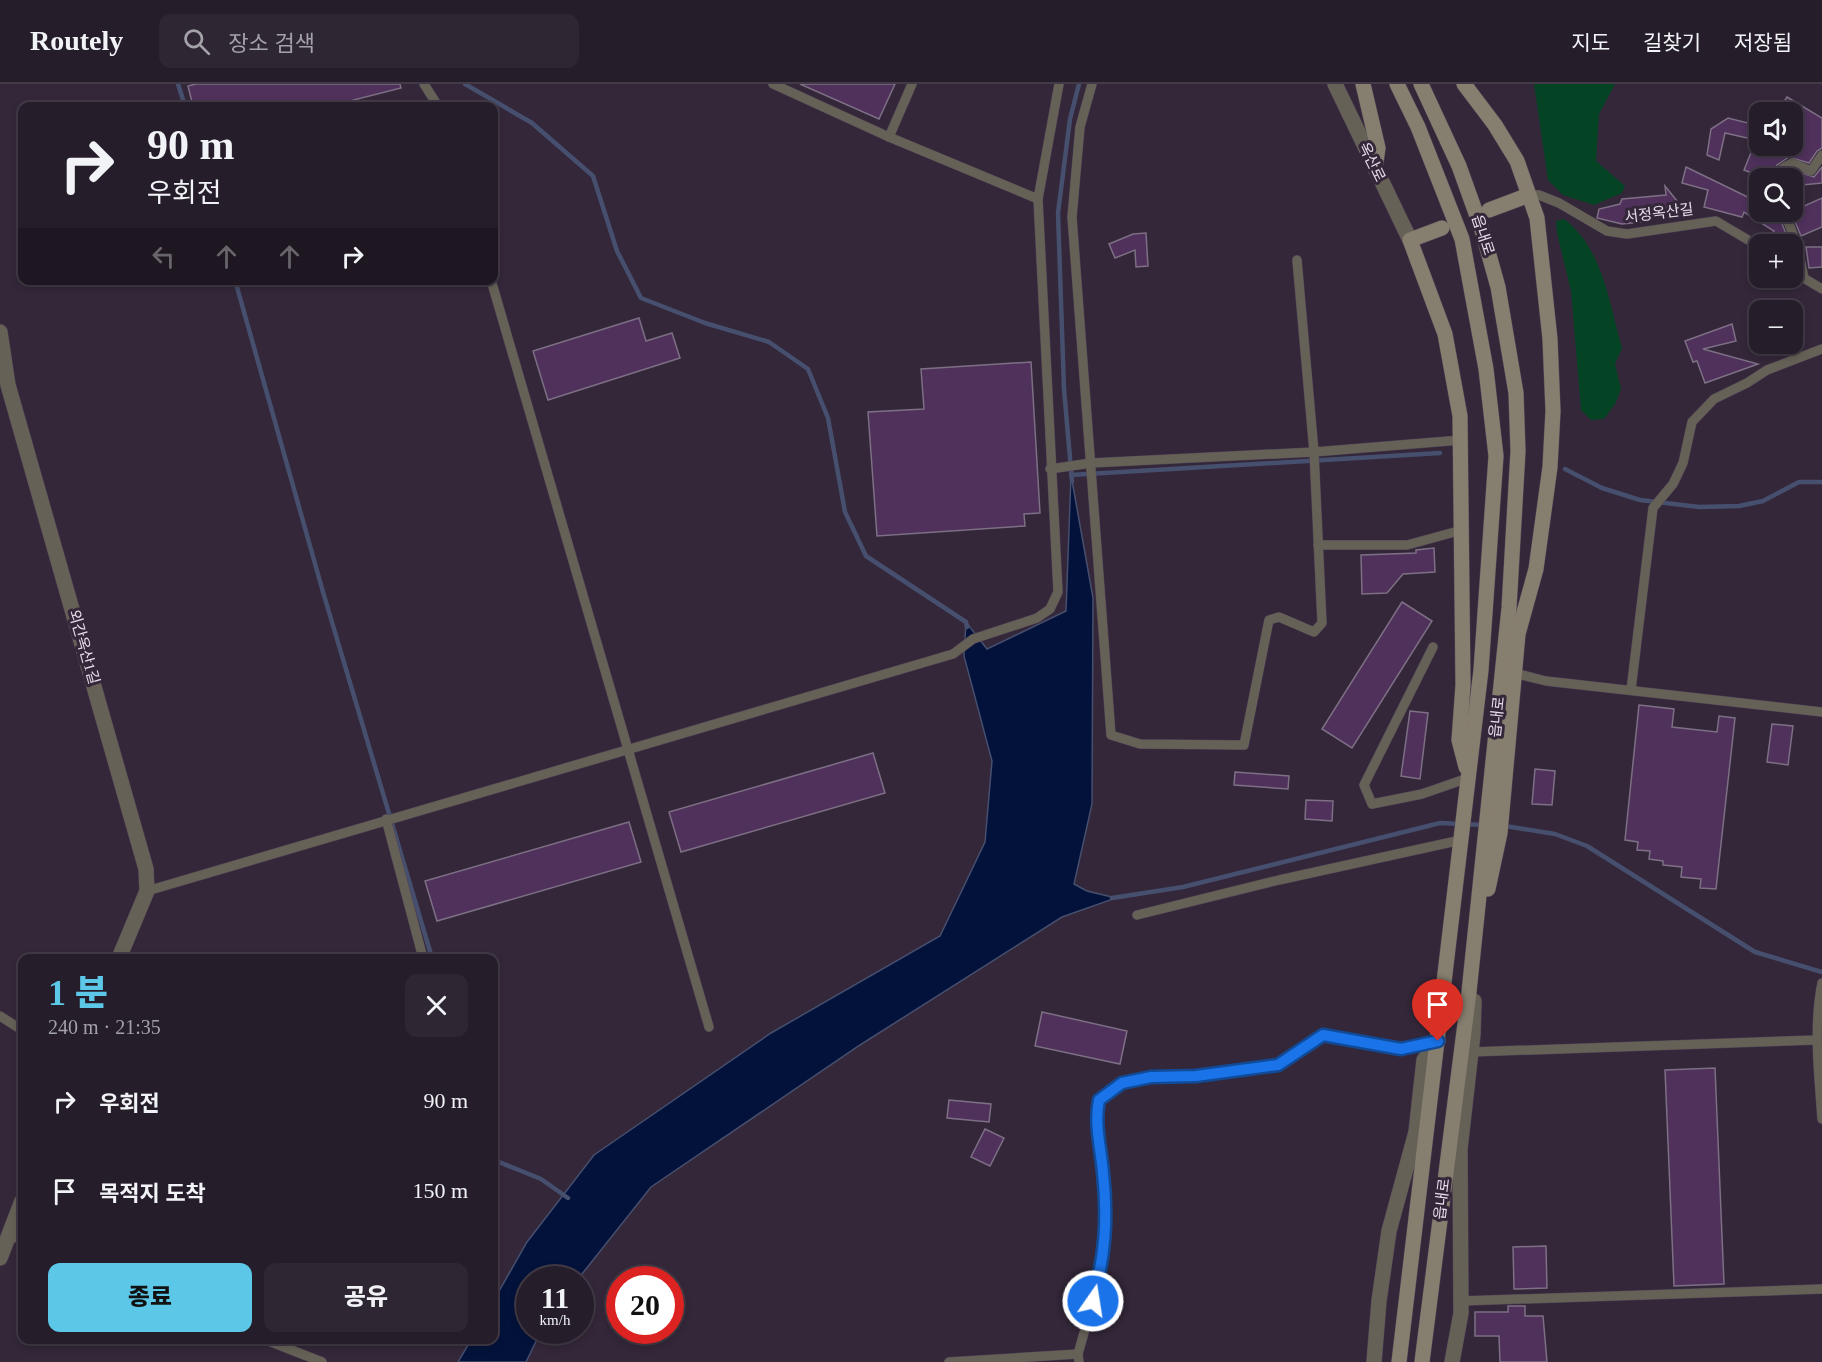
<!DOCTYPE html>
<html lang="ko">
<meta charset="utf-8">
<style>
body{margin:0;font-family:"Times New Roman","Noto Sans KR",serif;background:#2e2633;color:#f1f3f6;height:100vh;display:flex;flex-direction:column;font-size:22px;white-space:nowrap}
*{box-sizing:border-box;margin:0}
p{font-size:20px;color:#a4a2a9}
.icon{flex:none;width:33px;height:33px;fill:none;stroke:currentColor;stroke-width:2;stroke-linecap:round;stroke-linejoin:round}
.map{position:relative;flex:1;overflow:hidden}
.drawer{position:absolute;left:18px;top:870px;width:480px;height:390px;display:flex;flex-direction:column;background:#261d2b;border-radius:12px;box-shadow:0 3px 9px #0003,0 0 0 2px #423b47}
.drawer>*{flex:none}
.top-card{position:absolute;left:18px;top:18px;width:480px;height:183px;border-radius:12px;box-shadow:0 3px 9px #0003,0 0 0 2px #423b47;background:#261d2b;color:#f1f3f6;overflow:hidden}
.buttons{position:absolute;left:1749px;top:18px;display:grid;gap:12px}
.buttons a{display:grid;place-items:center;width:54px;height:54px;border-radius:12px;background:#261d2b;box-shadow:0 3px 9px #0003,0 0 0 2px #423b47;font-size:30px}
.speed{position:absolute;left:516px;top:1182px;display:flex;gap:12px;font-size:30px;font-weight:700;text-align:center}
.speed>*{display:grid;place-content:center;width:78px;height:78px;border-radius:50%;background:#261d2b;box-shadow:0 3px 9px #0003,0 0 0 2px #423b47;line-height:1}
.speed small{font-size:15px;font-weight:400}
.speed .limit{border:9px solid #d22;background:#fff;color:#111}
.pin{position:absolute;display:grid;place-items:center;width:51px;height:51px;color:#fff;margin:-62px -26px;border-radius:50% 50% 50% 0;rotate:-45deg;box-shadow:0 0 6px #0007}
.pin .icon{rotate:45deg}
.me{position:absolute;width:66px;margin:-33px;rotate:13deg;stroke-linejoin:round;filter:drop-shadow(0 0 4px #0008)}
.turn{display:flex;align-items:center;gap:21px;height:126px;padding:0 30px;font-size:27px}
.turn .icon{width:78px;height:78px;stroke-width:2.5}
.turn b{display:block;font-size:42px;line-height:51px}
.lanes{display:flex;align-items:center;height:57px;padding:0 30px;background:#0003;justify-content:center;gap:30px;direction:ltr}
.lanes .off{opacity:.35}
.round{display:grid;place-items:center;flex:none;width:63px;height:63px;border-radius:12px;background:#2e2633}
.headline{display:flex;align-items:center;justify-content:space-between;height:102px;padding:0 30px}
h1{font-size:36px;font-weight:800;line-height:45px;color:#5cc7e7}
.action{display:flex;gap:12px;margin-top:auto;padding:12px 30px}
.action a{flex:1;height:69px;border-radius:12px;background:#5cc7e7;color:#111;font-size:24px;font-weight:800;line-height:69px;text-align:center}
.action a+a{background:#2e2633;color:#f1f3f6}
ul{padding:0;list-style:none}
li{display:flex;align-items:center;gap:18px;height:90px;padding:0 30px}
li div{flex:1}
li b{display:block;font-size:22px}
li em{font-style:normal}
header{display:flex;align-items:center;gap:36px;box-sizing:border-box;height:84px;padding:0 30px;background:#261d2b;border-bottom:2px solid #423b47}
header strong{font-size:28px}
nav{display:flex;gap:33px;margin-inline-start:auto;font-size:21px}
.search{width:420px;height:54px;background:#2e2633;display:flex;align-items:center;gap:15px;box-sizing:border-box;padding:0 21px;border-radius:12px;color:#a4a2a9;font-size:22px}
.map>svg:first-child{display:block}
</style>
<header>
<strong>Routely</strong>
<div class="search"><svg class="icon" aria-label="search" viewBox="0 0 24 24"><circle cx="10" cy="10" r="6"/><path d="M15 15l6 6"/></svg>장소 검색</div>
<nav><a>지도</a><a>길찾기</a><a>저장됨</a></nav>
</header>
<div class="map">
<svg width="1822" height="1278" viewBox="0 0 1822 1278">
<rect width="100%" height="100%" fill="#332739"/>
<!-- green -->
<g fill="#044424">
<path d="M 1534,0 L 1615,0 L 1599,30 L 1596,77 L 1625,102 L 1622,109 L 1594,121 L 1563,111 L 1548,96 Z"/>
<path d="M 1564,135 C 1603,164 1609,219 1622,264 L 1615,280 L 1621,305 L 1615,320 L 1604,335 L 1591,336 L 1581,326 L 1571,207 L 1557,149 L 1556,137 Z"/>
</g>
<!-- water -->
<path fill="#03123a" stroke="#474f6f" stroke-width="1.5" d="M 1071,391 L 1093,514 L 1092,720 L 1074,800 L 1087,807 L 1116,814 L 1062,833 L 860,961 L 651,1103 L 578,1195 L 530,1196 L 530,1246 L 541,1247 L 526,1278 L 458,1278 L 471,1256 L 494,1256 L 494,1216 L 527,1158 L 594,1071 L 771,949 L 940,852 L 985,758 L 992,677 L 964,572 L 966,538 L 987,565 L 1066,527 Z"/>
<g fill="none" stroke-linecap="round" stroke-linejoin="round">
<!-- stream -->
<g stroke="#474f6f" stroke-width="4.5">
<path d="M 178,0 L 185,22"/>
<path d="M 465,0 L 532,39 L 593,92 L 617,167 L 641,214 L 705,239 L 769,258 L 808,285 L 828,334 L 845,428 L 866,472 L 966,538 L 967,543"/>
<path d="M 235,196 L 323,508 L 432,874"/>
<path d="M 1565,385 L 1602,404 L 1640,416 L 1699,423 L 1739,422 L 1763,417 L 1799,398 L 1822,398"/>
<path d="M 1071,391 L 1440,369"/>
<path d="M 1072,397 L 1064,305 L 1058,129 L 1070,35 L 1079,0"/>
<path d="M 1505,742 L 1555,750 L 1587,762 L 1755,868 L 1822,888"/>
<path d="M 1112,814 L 1183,803 L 1440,739 L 1484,741"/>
<path d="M 494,1076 L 541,1095 L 568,1114"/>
</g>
</g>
<!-- building -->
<g fill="#4f315c" stroke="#7d6f84" stroke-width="1.5">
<path d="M 196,0 L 400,0 L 401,4 L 330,22 L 193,22 L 188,2 Z"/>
<path d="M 800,0 L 895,0 L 879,35 Z"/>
<path d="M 1787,13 L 1822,34 L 1822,64 L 1817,67 L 1809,79 L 1789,73 L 1777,81 L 1775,94 L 1765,94 L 1744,86 L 1756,56 L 1725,49 L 1719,76 L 1707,71 L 1711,45 L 1728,34 L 1760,42 L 1760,62 L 1792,62 L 1792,28 L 1777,28 Z"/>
<path d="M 1686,83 L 1760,119 L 1760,128 L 1778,129 L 1789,158 L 1783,160 L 1766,160 L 1774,147 L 1744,128 L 1742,133 L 1704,123 L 1708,106 L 1682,99 Z"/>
<path d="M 1822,83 L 1822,99 L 1792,102 L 1792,94 L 1789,94 L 1789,88 L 1792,86 L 1814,93 Z"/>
<path d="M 1665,102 L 1689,132 L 1668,134 L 1667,123 L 1639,127 L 1641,138 L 1622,140 L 1597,134 L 1599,125 L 1620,120 L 1622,115 L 1666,111 Z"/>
<path d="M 1822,114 L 1822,143 L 1801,152 L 1791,128 Z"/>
<path d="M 1146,149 L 1148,182 L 1136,183 L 1135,166 L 1115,174 L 1109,160 L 1133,150 Z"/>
<path d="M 1806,163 L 1822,163 L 1822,183 L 1809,184 Z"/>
<path d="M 639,234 L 646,257 L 672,249 L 680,274 L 548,316 L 533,267 Z"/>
<path d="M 1732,240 L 1736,257 L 1703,265 L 1758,280 L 1705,299 L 1697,277 L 1693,278 L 1685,257 Z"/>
<path d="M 1031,278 L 1040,429 L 1024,430 L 1025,442 L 877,452 L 868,328 L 924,325 L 921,285 Z"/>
<path d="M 1434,464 L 1435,488 L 1403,490 L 1387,509 L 1362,510 L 1361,471 L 1416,469 L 1416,466 Z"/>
<path d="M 1402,518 L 1432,537 L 1352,664 L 1322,645 Z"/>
<path d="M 1639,621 L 1674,625 L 1672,643 L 1717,648 L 1719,632 L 1735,634 L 1716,805 L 1700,804 L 1701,795 L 1681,793 L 1682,783 L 1663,781 L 1663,777 L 1649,775 L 1650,767 L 1637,766 L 1638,758 L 1625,756 Z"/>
<path d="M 1410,627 L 1428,629 L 1420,695 L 1401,692 Z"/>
<path d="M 1772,640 L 1793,642 L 1788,681 L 1767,678 Z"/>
<path d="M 873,669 L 885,709 L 681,768 L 669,728 Z"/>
<path d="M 1535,685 L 1555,687 L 1552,721 L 1532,720 Z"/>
<path d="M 1235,688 L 1289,692 L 1288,705 L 1234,701 Z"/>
<path d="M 1306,716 L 1333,717 L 1332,737 L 1305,735 Z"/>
<path d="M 629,738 L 641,778 L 437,837 L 425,797 Z"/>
<path d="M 1042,928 L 1127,947 L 1120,980 L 1035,962 Z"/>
<path d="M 1715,984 L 1724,1200 L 1674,1202 L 1665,986 Z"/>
<path d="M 949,1016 L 991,1020 L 989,1038 L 947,1034 Z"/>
<path d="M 985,1045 L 1004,1054 L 990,1082 L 971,1073 Z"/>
<path d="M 1546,1162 L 1547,1204 L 1514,1205 L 1513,1163 Z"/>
<path d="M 1508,1222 L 1525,1222 L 1525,1232 L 1543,1232 L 1547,1278 L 1500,1278 L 1499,1252 L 1475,1252 L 1475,1228 L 1508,1228 Z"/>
</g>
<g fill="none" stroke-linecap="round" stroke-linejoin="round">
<defs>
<g id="lane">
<path d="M 424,0 L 438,22"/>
<path d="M 773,0 L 889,53 L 1038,115"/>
<path d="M 1092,0 L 1080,43 L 1072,133 L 1111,651 L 1140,660 L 1244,661 L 1269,536 L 1279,533 L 1314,548 L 1322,539 L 1314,368 L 1297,176"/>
<path d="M 889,53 L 912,0"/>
<path d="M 1782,94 L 1783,84 L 1792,79 L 1811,87 L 1822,71"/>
<path d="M 1529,111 L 1539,111 L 1559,119 L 1607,147 L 1627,150 L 1716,137 L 1760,163"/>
<path d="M 1784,128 L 1797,160 L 1804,194"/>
<path d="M 1792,187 L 1822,205"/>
<path d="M 491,196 L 709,943"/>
<path d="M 1050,385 L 1091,379 L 1314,368 L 1461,356"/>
<path d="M 1318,461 L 1407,461 L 1462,446"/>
<path d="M 1433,563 L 1364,701 L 1372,720 L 1422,710 L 1468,694"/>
<path d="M 1514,589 L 1546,597 L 1822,628"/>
<path d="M 1631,606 L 1653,424 L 1673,400 L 1683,379 L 1692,338 L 1714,315 L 1747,299 L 1767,286 L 1822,265"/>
<path d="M 386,735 L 423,874"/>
<path d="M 147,807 L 953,570 L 973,555 L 1037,534 L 1050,525 L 1058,508 L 1038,115 L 1059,0"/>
<path d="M 1137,831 L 1279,796 L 1461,756"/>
<path d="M 1822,899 C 1813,944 1819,990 1822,1035"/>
<path d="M 0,932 L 22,946"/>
<path d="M 1471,968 L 1817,956"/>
<path d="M 10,1151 L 22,1156"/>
<path d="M 1461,1217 L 1822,1205"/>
<path d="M 266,1256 L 322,1278"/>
<path d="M 949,1278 L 1078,1270"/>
<path d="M 1079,1278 L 1078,1270 L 1098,1199 L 1107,1147 L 1103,1088 L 1096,1033 L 1099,1016 L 1122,999 L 1151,993 L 1196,992 L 1278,981 L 1323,951 L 1401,965 L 1438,957"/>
</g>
<g id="street">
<path d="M 1335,0 L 1410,156"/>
<path d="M 0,248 L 8,301 L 146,785 L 147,807 L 119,874"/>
<path d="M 0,1174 L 22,1117"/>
<path d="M 1374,1278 L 1379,1217 L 1389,1147 L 1416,1048 L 1424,976 L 1438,957"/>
<path d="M 1452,1278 L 1461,1229 L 1460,1065 L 1473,950 L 1474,917"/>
</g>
<g id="secondary">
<path d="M 1363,0 L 1378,64 L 1375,85"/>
<path d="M 1397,0 L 1418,43 L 1462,155 L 1486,285 L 1496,372 L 1481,586 L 1399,1278"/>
<path d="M 1421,0 L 1459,82 L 1482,146 L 1498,203 L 1516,309 L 1518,367 L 1509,524 L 1469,908 L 1422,1278"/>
<path d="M 1464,0 L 1495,41 L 1517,77 L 1537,134 L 1550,255 L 1553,327 L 1550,383 L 1536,485 L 1518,550 L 1500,749 L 1488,805"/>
<path d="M 1489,126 L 1529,111"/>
<path d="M 1442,144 L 1410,156 L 1445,250 L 1460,332 L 1463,601 L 1459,656 L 1466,683"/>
</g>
</defs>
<!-- lane casing -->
<use href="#lane" stroke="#504455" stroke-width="10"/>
<!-- street casing -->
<use href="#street" stroke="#504455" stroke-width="16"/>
<!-- secondary casing -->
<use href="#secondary" stroke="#504455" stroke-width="16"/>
<!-- lane -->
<use href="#lane" stroke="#666157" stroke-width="9"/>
<!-- street -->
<use href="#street" stroke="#666157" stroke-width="15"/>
<!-- secondary -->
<use href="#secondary" stroke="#867e6e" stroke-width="15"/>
</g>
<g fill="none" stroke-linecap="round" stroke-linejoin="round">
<defs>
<path id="route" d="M 1093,1217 C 1105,1171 1108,1136 1103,1089 C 1101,1064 1094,1041 1099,1016 L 1122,999 L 1151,993 L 1196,992 L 1278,981 L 1323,951 L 1401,965 L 1438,957"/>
</defs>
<!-- route casing -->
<use href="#route" stroke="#114b97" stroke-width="15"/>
<!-- route -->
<use href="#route" stroke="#1a73e8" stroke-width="10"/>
</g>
<g text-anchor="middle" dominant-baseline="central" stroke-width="6" stroke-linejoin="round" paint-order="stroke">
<!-- street labels -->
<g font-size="15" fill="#e7deeb" stroke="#332739">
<text transform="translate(1372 78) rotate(64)">옥산로</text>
<text transform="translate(1659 129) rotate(-7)">서정옥산길</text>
<text transform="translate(1483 151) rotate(72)">읍내로</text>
<text transform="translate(84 563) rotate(74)">외간옥산1길</text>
<text transform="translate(1497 633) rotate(-84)">읍내로</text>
<text transform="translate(1442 1115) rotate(-83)">읍내로</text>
</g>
</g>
</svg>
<div class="buttons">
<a><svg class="icon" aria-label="sound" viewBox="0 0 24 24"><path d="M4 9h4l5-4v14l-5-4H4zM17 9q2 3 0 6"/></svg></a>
<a><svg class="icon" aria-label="search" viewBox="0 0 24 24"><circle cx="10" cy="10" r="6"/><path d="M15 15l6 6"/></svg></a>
<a>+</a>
<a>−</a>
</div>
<div class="speed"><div>11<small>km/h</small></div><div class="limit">20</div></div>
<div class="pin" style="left:1438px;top:957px;background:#d93025"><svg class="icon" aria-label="arrive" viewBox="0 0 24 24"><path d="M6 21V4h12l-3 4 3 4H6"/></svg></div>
<svg class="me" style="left:1093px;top:1217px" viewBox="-20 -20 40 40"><circle r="17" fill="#1a73e8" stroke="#fff" stroke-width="3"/><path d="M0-11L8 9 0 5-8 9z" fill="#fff"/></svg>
<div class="top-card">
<div class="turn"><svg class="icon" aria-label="right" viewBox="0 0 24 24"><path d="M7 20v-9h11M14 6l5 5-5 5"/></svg><div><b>90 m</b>우회전</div></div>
<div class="lanes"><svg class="icon off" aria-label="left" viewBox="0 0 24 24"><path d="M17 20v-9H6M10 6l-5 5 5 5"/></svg><svg class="icon off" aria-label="ahead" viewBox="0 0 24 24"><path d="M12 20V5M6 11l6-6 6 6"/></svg><svg class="icon off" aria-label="ahead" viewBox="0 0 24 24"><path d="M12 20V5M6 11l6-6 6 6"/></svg><svg class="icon" aria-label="right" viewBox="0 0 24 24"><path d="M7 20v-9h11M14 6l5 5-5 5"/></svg></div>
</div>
<section class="drawer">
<div class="headline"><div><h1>1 분</h1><p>240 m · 21:35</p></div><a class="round"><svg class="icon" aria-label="close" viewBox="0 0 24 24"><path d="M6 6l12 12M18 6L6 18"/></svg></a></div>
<ul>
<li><svg class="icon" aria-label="right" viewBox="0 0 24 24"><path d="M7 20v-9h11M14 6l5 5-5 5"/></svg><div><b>우회전</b></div><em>90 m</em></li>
<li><svg class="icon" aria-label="arrive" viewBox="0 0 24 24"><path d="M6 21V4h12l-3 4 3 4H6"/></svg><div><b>목적지 도착</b></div><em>150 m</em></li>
</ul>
<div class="action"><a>종료</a><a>공유</a></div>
</section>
</div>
